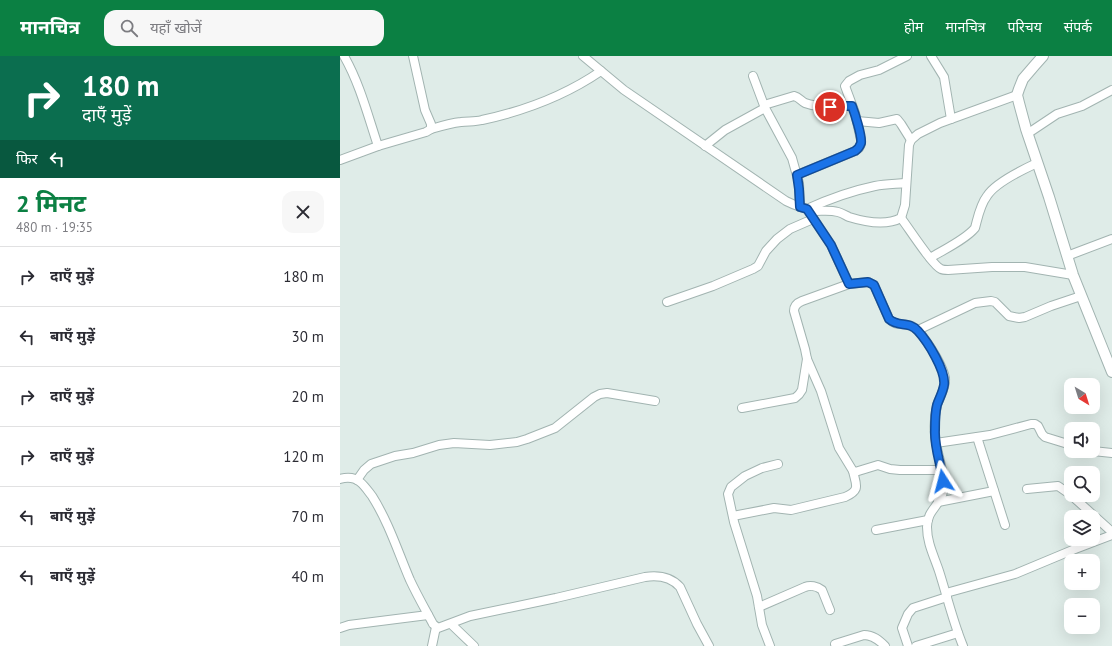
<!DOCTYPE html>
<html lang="hi">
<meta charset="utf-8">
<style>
body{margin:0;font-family:"PT Sans","Noto Sans Devanagari",sans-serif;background:#f7f7f7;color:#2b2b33;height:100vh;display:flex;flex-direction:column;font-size:15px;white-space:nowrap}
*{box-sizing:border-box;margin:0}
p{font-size:13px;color:#7c7c81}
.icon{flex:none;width:22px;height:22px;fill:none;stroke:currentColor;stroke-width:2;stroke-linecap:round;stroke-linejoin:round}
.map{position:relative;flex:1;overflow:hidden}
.details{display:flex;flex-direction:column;background:#fff;width:340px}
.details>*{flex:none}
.top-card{background:#0b6e4f;color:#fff;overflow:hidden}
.needle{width:26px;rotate:142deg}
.buttons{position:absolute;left:724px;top:322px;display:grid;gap:8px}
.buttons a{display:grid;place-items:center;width:36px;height:36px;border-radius:8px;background:#fff;box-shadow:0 4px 16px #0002;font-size:20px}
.pin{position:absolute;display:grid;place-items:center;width:34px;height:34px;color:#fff;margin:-17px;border:2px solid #fff;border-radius:50%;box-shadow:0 1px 4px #0007}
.me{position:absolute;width:44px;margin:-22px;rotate:351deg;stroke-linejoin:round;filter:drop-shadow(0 0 3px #0008)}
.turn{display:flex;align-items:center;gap:14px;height:84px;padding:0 16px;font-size:18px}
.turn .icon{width:52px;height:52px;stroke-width:2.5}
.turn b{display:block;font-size:28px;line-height:34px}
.then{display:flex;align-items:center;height:38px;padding:0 16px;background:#0003;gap:8px;font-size:15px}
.round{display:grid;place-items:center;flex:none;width:42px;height:42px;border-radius:12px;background:#f7f7f7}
.head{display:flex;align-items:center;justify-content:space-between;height:68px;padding:0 16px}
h1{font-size:24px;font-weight:700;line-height:30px;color:#0b8043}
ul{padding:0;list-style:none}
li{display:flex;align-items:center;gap:12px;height:60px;padding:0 16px;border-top:1px solid #e1e1e2}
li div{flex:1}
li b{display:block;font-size:15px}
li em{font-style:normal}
header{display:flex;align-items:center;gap:24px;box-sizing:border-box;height:56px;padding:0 20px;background:#0b8043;color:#fff}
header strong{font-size:19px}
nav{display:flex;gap:22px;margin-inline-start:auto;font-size:14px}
.search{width:280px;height:36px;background:#f7f7f7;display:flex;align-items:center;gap:10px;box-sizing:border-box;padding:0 14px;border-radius:12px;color:#7c7c81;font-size:15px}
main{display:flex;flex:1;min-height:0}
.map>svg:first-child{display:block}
</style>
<header>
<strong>मानचित्र</strong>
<div class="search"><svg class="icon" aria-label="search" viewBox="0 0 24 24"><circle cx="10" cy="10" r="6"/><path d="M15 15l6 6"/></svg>यहाँ खोजें</div>
<nav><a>होम</a><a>मानचित्र</a><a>परिचय</a><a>संपर्क</a></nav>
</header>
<main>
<section class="details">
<div class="top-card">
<div class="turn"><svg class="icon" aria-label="right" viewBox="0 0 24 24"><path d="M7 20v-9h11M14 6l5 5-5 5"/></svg><div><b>180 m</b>दाएँ मुड़ें</div></div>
<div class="then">फिर<svg class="icon" aria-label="left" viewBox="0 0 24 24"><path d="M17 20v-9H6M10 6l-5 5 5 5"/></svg></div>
</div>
<div class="head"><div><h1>2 मिनट</h1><p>480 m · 19:35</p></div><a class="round"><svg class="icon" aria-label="close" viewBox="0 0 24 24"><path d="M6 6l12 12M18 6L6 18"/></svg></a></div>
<ul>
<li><svg class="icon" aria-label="right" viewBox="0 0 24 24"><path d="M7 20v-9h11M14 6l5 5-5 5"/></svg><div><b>दाएँ मुड़ें</b></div><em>180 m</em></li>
<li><svg class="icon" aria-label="left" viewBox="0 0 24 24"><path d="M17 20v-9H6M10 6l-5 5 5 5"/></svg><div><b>बाएँ मुड़ें</b></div><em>30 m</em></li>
<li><svg class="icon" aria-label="right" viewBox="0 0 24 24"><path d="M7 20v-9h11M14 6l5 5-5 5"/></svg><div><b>दाएँ मुड़ें</b></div><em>20 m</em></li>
<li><svg class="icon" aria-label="right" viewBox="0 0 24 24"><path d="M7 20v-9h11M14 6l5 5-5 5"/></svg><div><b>दाएँ मुड़ें</b></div><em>120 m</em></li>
<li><svg class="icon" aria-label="left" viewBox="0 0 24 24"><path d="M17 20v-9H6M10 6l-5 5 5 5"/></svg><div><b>बाएँ मुड़ें</b></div><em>70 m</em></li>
<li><svg class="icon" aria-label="left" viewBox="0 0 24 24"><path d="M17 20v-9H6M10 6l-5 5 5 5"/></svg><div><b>बाएँ मुड़ें</b></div><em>40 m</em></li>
</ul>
</section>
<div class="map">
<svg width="772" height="590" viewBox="0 0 772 590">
<rect width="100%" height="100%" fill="#dfece8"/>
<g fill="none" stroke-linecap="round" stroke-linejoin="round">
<defs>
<g id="minor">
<path d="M 4,0 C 20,28 28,60 38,90"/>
<path d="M 243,0 L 284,34 L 446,145 C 456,150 465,153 476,155 C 483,155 490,154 498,156 C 502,157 505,159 509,161 C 525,166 546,170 561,162 L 565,149 L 569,89 L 571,84 L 578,78 L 600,67 L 677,39"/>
<path d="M 591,0 L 604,21 L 611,63"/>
<path d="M 413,20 L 425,52 L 452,102 L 459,127 L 460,151"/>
<path d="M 424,49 L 454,40 C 459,41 461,45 465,47 C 480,53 497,49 512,50"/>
<path d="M 517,65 L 539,67 L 557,63 L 561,68 L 571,84"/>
<path d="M 91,73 C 101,70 111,67 121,66 C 128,65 135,66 142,64 C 184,55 226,39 261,15"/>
<path d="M 687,78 L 717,58 L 742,50 L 772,34"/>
<path d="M 365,90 L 385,74 L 425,52"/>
<path d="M 0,104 L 38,90 L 86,76 L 91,73 L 91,68 L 85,54 L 73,0"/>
<path d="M 457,119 L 515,95 L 519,92 L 521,88 L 521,84 L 515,57 L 505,30 L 509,25 L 520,19 L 539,14 L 567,0"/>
<path d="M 566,127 C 556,128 545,128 535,130 C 511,135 489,143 467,153 L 491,189 L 509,228 L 528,226 L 534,229 L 549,263 C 556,270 560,267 568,269 C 575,270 580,277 584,282 C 591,291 603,311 605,322 C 606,332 600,340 597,349 C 595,358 594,369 595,379 C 596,397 606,417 603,436 C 600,450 587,454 587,471 C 587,487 594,500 599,515 C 607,540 613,566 623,590"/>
<path d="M 561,162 C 568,171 593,210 601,213 C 603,214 606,214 608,214 L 652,211 L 685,211 L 733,219"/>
<path d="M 727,200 L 772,183"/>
<path d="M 590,202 C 603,194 625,184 635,172 C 638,161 640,149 647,140 C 655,127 684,113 697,107"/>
<path d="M 509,228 L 462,245 C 457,247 454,250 454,255 L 465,293 L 467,303 L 481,335 L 499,392 L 513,415 L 515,416 L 538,409 L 550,413 L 560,414 L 601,414"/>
<path d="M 327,246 L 373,230 L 413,213 L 418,210 L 426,195 L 437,183 L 450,173 L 473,163"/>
<path d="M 578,274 L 635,247 L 651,245 L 655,246 L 669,260 L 679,262 L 685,261 L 711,250 L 741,240"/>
<path d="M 402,352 L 455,342 C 458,340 460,338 462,334 L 467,303"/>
<path d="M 637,381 L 665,469"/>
<path d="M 596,387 L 650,379 L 691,368 L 695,368 L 698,370 L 702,378 L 705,381 L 731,389"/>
<path d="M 753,395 L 772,397"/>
<path d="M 0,423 C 7,421 14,421 20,426 C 25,430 28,435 32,440 C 49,467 58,496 70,524 C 77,539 85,553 93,568 L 98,572 L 130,560 L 216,542 L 305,521 C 318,519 331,521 340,531 L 357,568 L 369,590"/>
<path d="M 17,424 L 24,414 L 31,408 L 55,400 L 73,397 L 99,389 L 114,387 L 150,389 L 177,386 L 187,383 L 215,372 L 254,341 L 260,338 L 267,337 L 315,345"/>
<path d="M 687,433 L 718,430 L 731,439"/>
<path d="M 731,439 L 772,476"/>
<path d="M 598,446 L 654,435"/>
<path d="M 393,460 L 434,452 L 451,454 L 505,441 C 521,434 516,429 513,415"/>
<path d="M 536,474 L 588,464"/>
<path d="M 606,537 L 675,518 L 735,493 L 772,479"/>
<path d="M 419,551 L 465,531 C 470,529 477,530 482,534 L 490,554"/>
<path d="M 111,568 L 134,590"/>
<path d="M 0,572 L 9,569 L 88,559"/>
<path d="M 495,588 L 524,579 C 533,579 539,584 545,590"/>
<path d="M 92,590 L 96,571"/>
<path d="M 430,590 L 422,569 L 417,540 L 394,466 L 388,438 L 391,431 L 405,420 L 422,412 L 438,408"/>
<path d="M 568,590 L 562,572 L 568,558 L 573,552 L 607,541"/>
<path d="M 576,590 L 618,577"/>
</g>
<path id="tertiary" d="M 703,0 L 695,9 L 683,23 L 679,33 L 677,39 L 679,47 L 686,73 L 709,141 L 733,219 L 772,316"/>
</defs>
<!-- minor casing -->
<use href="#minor" stroke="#a2b4b1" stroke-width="10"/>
<!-- tertiary casing -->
<use href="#tertiary" stroke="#a2b4b1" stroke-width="12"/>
<!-- minor -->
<use href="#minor" stroke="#fff" stroke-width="8"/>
<!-- tertiary -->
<use href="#tertiary" stroke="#fff" stroke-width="10"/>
</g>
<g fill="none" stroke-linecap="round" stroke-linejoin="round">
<defs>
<path id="route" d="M 490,51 L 499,50 L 512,50 C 515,58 522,80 521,87 C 520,90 518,93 515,95 L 457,119 L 459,133 L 460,151 L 467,153 L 491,189 L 509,228 L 528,226 L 534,229 L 549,263 C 559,272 568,264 578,275 C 588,286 606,315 604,329 C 603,336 599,343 597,349 C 595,357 595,366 595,374 C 594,391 601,408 603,425"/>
</defs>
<!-- route casing -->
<use href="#route" stroke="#114b97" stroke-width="10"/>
<!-- route -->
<use href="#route" stroke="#1a73e8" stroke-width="7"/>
</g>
</svg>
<div class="buttons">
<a><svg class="needle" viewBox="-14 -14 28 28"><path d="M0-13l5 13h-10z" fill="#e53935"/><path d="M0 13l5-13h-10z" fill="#7c7c81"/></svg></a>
<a><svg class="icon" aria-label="sound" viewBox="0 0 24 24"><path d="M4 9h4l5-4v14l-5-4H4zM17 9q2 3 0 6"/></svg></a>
<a><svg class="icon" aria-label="search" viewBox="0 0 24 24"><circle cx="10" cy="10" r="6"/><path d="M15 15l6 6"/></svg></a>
<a><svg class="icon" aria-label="layers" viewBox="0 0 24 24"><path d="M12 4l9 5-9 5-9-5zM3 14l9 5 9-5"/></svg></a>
<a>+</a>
<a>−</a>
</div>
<div class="pin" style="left:490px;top:51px;background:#d93025"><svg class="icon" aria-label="arrive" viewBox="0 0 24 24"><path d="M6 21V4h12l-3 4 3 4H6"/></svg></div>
<svg class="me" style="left:603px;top:425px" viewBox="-20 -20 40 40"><path d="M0-17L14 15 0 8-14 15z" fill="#1a73e8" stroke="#fff" stroke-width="4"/></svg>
</div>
</main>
